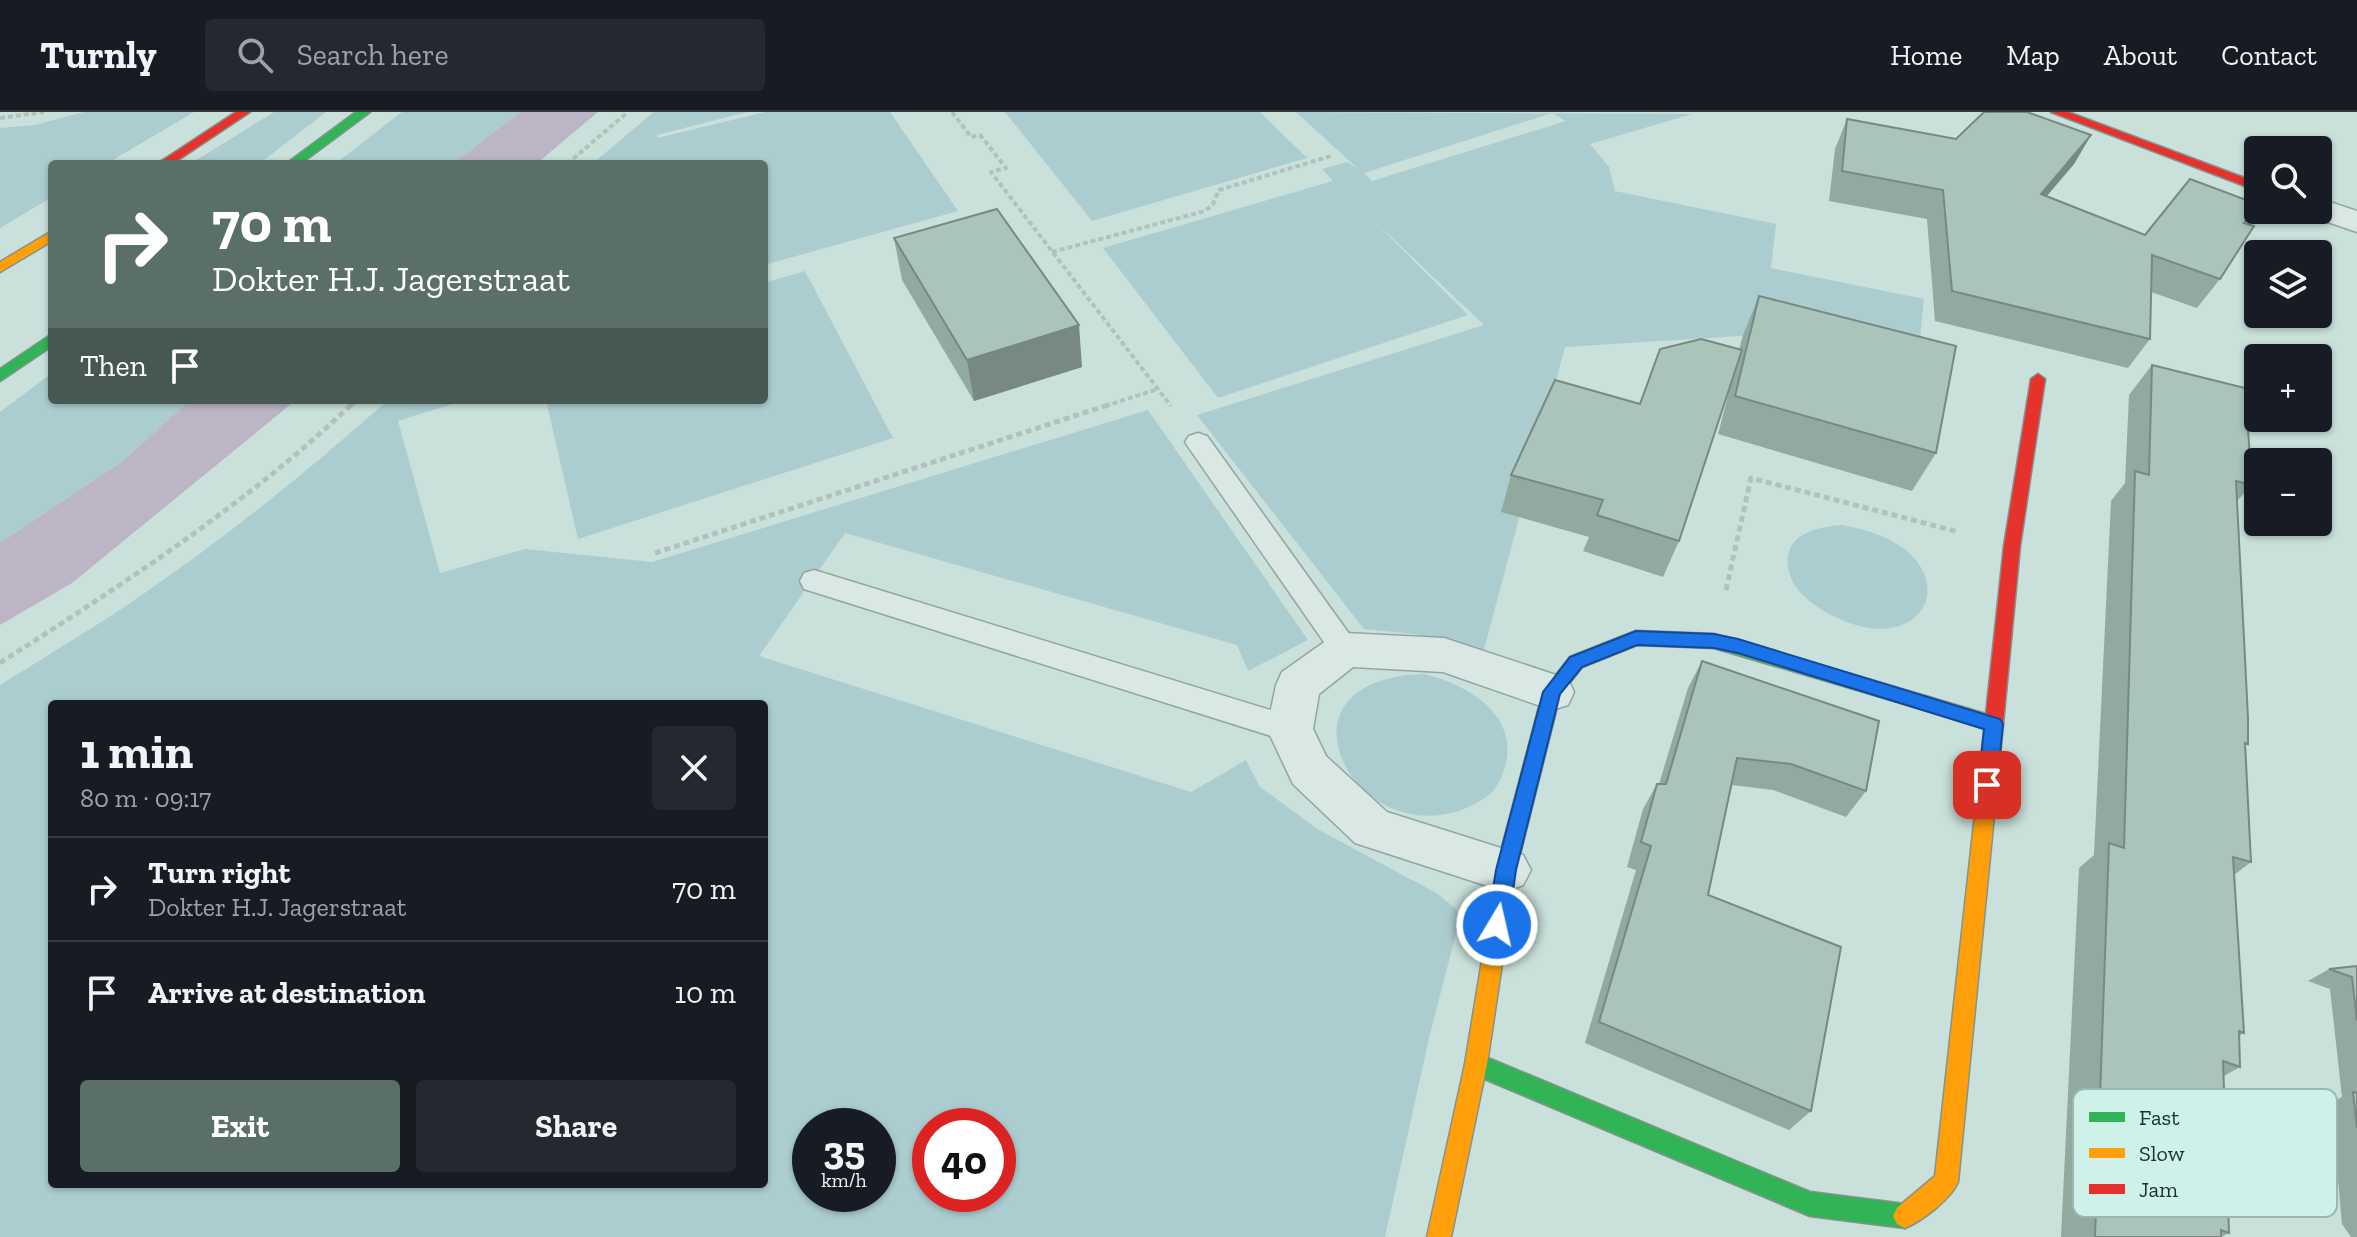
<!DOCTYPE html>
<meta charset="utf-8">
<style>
body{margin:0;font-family:"Zilla Slab",serif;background:#242831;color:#f1f3f6;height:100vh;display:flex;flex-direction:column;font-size:30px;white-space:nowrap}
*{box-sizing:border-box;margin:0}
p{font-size:26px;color:#9ea1a6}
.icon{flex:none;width:44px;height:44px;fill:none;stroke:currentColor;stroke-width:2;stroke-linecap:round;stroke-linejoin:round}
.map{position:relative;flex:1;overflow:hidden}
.drawer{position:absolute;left:48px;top:588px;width:720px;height:488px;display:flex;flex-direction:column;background:#171b24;border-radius:8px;box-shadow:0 2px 6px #0004}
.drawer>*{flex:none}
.top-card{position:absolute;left:48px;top:48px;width:720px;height:244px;border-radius:8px;box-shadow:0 2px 6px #0004;background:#596f67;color:#fff;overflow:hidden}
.buttons{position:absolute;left:2244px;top:24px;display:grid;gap:16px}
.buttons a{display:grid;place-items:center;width:88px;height:88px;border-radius:8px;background:#171b24;box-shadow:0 2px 6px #0004;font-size:40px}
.speed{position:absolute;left:792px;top:996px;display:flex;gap:16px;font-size:40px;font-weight:700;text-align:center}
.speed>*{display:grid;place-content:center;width:104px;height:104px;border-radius:50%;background:#171b24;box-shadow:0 2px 6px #0004;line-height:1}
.speed small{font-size:20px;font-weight:400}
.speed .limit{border:12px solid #d22;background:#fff;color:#111}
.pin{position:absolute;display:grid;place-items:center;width:68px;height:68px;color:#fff;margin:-34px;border-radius:16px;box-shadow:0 4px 12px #0006}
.me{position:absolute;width:88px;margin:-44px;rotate:9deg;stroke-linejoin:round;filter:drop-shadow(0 0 6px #0008)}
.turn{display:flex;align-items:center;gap:28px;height:168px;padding:0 32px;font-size:36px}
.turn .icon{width:104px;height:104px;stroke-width:2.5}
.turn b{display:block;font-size:56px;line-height:68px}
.then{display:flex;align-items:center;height:76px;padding:0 32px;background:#0003;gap:16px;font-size:30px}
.round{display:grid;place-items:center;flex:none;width:84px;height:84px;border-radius:8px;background:#242831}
.head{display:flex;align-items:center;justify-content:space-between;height:136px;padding:0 32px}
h1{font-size:48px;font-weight:700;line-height:60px}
.action{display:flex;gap:16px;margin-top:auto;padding:16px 32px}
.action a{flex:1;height:92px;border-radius:8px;background:#596f67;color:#fff;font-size:32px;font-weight:700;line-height:92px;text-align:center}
.action a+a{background:#242831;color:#f1f3f6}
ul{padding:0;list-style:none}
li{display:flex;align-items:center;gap:24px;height:104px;padding:0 32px;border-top:2px solid #363941}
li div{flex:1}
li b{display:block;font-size:30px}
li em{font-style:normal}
header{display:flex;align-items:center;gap:48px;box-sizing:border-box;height:112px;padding:0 40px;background:#171b24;border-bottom:2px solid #363941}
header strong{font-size:38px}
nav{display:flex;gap:44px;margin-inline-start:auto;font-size:28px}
.search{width:560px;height:72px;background:#242831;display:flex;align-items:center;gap:20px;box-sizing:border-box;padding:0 28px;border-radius:8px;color:#9ea1a6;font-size:30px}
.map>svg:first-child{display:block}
</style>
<header>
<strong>Turnly</strong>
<div class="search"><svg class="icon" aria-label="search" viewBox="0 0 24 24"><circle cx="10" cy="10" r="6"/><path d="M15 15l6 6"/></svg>Search here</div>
<nav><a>Home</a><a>Map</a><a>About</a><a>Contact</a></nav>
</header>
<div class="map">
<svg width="2357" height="1125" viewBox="0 0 2357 1125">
<rect width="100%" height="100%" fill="#c9e0db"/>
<!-- green -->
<g fill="#accdd0" fill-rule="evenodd">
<path d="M 84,0 L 194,0 L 106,52 L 52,52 L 52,85 L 0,116 L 0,16 L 35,13 Z"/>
<path d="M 274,0 L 326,0 L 259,52 L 190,52 Z"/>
<path d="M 402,0 L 520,0 L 453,52 L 335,52 Z"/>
<path d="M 654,0 L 747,0 L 657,23 L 657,26 L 765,0 L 890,0 L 958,99 L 764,153 L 764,52 L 592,52 Z"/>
<path d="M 1005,0 L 1260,0 L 1307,46 L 1092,109 Z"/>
<path d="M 1296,0 L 1692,2 L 1590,32 L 1609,55 L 1615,79 L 1776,112 L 1771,156 L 1924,187 L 1915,273 L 1756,223 L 1565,235 L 1483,541 C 1446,523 1404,521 1364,517 L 1197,303 L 1484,213 L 1370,105 L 1468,203 L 1218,286 L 1103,136 L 1333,69 L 1322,57 L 1347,50 L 1357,56 ZM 1552,1 L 1566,9 L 1372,69 L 1364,61 Z"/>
<path d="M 805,159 L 893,326 L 578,427 L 546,288 L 764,288 L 764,171 Z"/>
<path d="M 52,261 L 52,288 L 190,288 L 123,349 L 0,431 L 0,300 Z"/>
<path d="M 388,288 L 465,288 L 398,309 L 440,461 L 525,437 L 652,450 L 1148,298 L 1308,528 L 1248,559 L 1237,533 L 845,421 L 759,544 L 1191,680 L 1246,648 L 1260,675 L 1319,718 L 1438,782 L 1456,797 L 1459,810 L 1430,922 L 1385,1125 L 0,1125 L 0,573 C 46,544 94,516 139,485 C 227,425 309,358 388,288 ZM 52,592 L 764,592 L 764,1072 L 52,1072 ZM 810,1014 L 878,1014 L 878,1082 L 810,1082 ZM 930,1014 L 998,1014 L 998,1082 L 930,1082 Z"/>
<path d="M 1842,413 C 1977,435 1936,557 1831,503 C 1814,494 1794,480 1789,460 C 1780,424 1814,415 1842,413 Z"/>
<path d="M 1425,562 C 1465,572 1517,601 1506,650 C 1503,664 1497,678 1485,686 C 1366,763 1252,566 1425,562 Z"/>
</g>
<!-- water -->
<g fill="#bcb5c6">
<path d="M 520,0 L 598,0 L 536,52 L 453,52 Z"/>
<path d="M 190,288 L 296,288 L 72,471 L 0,513 L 0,431 L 123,349 Z"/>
</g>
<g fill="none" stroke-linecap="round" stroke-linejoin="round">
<defs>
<g id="lane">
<path d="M 1198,321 L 1207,324 L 1355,530 L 1360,538 L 1355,546 L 1345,550 L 1335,546 L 1189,336 L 1185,330 L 1189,324 Z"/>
<path d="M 814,458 L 1290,604 L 1301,608 L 1305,617 L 1301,626 L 1290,630 L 804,477 L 800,469 L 804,461 Z"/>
</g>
<g id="street">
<path d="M 2318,86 L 2357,99 L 2357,120 L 2307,103 L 2303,98 L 2318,98 Z"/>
<path d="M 1345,521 L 1444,526 L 1568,567 L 1574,580 L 1568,593 L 1552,598 L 1443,560 L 1353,555 L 1319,582 L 1313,617 L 1326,644 L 1387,700 L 1523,743 L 1531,758 L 1523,773 L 1506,780 L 1355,731 L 1293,672 L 1267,617 L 1276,573 L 1282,560 L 1330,526 Z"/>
</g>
<g id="fast">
<path d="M 356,0 L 370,0 L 300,52 L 286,52 Z"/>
<path d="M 52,222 L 52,234 L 0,269 L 0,257 Z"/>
<path d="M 1636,519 L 1714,522 L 1925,584 L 1931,586 L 1934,591 L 1931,596 L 1925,598 L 1714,536 L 1637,533 L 1582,555 L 1560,583 L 1516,758 L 1508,812 L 1505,819 L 1498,821 L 1491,819 L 1488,812 L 1496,758 L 1543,580 L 1570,545 Z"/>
<path d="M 1476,941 L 1810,1080 L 1905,1092 L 1913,1096 L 1917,1104 L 1913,1112 L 1905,1116 L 1810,1104 L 1468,960 L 1465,952 L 1468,944 Z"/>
</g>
<g id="slow">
<path d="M 52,119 L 52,129 L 0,160 L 0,150 Z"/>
<path d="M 1994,604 L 2001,607 L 2003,612 L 1958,1070 C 1951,1087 1922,1109 1905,1116 L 1897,1112 L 1893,1104 L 1897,1096 L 1935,1064 L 1985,612 L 1987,607 Z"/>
<path d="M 1498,803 L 1505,805 L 1508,812 L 1487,952 L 1451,1125 L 1427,1125 L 1465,952 L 1488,812 L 1491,805 Z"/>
</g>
<g id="jam">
<path d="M 236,0 L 250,0 L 172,52 L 157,52 Z"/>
<path d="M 2051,0 L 2068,0 L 2258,71 L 2258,79 Z"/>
<path d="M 2038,262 L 2045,267 L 2020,434 L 2003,612 L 2001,617 L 1994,620 L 1919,596 L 1916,591 L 1919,586 L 1925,584 L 1986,602 L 2004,434 L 2031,267 Z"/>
</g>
</defs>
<!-- lane casing -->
<use href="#lane" stroke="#93a5a0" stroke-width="3"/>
<!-- street casing -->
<use href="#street" stroke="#93a5a0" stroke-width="3"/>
<!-- fast casing -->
<use href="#fast" stroke="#83948f" stroke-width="3"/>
<!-- slow casing -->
<use href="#slow" stroke="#83948f" stroke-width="3"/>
<!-- jam casing -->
<use href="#jam" stroke="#83948f" stroke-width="3"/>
<!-- path-far1 -->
<g stroke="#b2c1bc" stroke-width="4" stroke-dasharray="5 3" stroke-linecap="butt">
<path d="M 952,0 L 971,25 L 980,23 L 1006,56 L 991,60 L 1171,294"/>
<path d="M 0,6 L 44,0"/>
<path d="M 567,52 L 628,0"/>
<path d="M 1052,140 L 1205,99 L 1213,92 L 1219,78 L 1331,44"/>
<path d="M 350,294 L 357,288"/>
<path d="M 1105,294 L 1158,277"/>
</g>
<!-- path -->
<g stroke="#b2c1bc" stroke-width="5" stroke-dasharray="6 4" stroke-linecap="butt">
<path d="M 655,441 L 1111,292"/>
<path d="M 1726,478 L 1751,366 L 1959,420"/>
<path d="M 0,551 C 123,472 246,393 352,292"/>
</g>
<!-- lane -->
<use href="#lane" fill="#dae8e5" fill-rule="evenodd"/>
<!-- street -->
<use href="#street" fill="#dae8e5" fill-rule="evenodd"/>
<!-- fast -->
<use href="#fast" fill="#30b455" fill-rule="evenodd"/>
<!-- slow -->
<use href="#slow" fill="#ff9f0a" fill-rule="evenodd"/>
<!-- jam -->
<use href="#jam" fill="#e5322d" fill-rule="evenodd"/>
</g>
<!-- wall -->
<g fill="#92a99f">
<path d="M 1847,7 L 1956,27 L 2091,23 L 2074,52 L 2046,84 L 2145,123 L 2244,111 L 2220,167 L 2197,196 L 2151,180 L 2150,227 L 2128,256 L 1935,209 L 1927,107 L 1829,89 L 1835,37 Z"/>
<path d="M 894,126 L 1082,255 L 974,289 L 902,168 Z"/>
<path d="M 1759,184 L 1936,341 L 1912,379 L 1718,322 L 1730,276 L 1679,429 L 1663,465 L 1583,439 L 1589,425 L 1501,400 L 1511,363 L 1739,238 L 1743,223 Z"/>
<path d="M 2152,253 L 2252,373 L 2237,389 L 2248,632 L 2245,634 L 2251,750 L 2234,763 L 2244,921 L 2239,924 L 2240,955 L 2224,964 L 2229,1121 L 2221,1125 L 2061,1125 L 2079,756 L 2094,743 L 2111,389 L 2125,371 L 2129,283 Z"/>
<path d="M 1702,549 L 1866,679 L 1846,705 L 1773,678 L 1732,673 L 1708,783 L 1811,999 L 1789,1018 L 1585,931 L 1636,758 L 1627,755 L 1643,697 L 1657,672 L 1659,672 L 1688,576 Z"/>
<path d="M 2357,854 L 2357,1125 L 2351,1125 L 2342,1112 L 2331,991 L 2342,985 L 2330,877 L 2308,869 L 2329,857 Z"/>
</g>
<!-- shaded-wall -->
<g fill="#778982">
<path d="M 2091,23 L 2074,52 L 2023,112 L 2041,82 Z"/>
<path d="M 1079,213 L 1082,255 L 974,289 L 967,248 Z"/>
</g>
<!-- building -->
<g fill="#aac4b9" stroke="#778982" stroke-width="2">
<path d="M 1984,0 L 2027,0 L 2091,23 L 2041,82 L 2145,123 L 2190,67 L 2257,92 L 2244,111 L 2254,114 L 2220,167 L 2152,143 L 2150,227 L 1952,179 L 1943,78 L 1842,59 L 1847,7 L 1956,27 Z"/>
<path d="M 997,97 L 1079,213 L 967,248 L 894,126 Z"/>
<path d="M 1759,184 L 1956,234 L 1936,341 L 1735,284 Z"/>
<path d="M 1701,227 L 1742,238 L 1679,429 L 1597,403 L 1603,388 L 1511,363 L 1555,268 L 1640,292 L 1660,237 Z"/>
<path d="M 2152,253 L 2245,276 L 2252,373 L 2236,369 L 2248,606 L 2248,632 L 2245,631 L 2251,750 L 2233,745 L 2244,921 L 2239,919 L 2240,955 L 2223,949 L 2229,1121 L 2221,1118 L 2221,1125 L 2095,1125 L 2109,731 L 2124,736 L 2135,359 L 2149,363 Z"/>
<path d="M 1702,549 L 1879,609 L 1866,679 L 1791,652 L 1737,646 L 1708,783 L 1841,835 L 1811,999 L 1599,910 L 1651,734 L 1641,730 L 1657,672 L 1666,672 Z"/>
<path d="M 2357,854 L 2357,909 L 2352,865 L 2329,857 Z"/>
<path d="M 2353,980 L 2357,981 L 2357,1016 Z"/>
</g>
<!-- route -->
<path fill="#1a73e8" stroke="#114b97" stroke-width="2" d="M 1636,519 L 1714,522 L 1738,527 L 2000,607 L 2003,612 L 1997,673 L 1994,679 L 1987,682 L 1980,679 L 1978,673 L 1984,617 L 1738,541 L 1714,536 L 1637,533 L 1582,555 L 1560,582 L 1516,758 L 1508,813 L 1505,820 L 1497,823 L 1490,820 L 1487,813 L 1496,758 L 1543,580 L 1570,545 Z"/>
<!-- legend -->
<rect x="2073" y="977" width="264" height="128" rx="12" fill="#cef2ea" stroke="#99b8b0" stroke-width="2"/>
<rect x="2089" y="1000" width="36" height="10" fill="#30b455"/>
<rect x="2089" y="1036" width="36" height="10" fill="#ff9f0a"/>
<rect x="2089" y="1072" width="36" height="10" fill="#e5322d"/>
<g font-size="22" fill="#1c3228">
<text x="2139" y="1013">Fast</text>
<text x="2139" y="1049">Slow</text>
<text x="2139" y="1085">Jam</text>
</g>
</svg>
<div class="buttons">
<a><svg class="icon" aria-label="search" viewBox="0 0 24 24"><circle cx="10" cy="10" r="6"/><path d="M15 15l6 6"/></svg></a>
<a><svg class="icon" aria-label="layers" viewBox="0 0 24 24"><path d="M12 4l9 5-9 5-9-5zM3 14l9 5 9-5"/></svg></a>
<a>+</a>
<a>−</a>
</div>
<div class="speed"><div>35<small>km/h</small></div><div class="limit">40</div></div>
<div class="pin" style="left:1987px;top:673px;background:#d93025"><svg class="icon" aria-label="arrive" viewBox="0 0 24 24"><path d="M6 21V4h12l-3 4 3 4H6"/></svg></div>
<svg class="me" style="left:1497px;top:813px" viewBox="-20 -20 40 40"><circle r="17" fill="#1a73e8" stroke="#fff" stroke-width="3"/><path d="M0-11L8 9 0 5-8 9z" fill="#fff"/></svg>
<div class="top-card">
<div class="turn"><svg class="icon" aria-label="right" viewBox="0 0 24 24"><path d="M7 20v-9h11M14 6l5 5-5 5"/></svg><div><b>70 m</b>Dokter H.J. Jagerstraat</div></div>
<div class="then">Then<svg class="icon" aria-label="arrive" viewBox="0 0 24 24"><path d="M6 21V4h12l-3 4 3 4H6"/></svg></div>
</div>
<section class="drawer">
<div class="head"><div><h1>1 min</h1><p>80 m · 09:17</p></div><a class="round"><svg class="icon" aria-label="close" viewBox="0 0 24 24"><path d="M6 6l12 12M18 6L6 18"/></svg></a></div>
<ul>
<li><svg class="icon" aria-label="right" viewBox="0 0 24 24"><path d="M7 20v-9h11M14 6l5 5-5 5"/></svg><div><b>Turn right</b><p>Dokter H.J. Jagerstraat</p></div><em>70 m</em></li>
<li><svg class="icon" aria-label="arrive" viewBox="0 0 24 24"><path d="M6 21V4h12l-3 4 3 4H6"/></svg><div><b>Arrive at destination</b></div><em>10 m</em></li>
</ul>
<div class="action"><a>Exit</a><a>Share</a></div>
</section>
</div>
